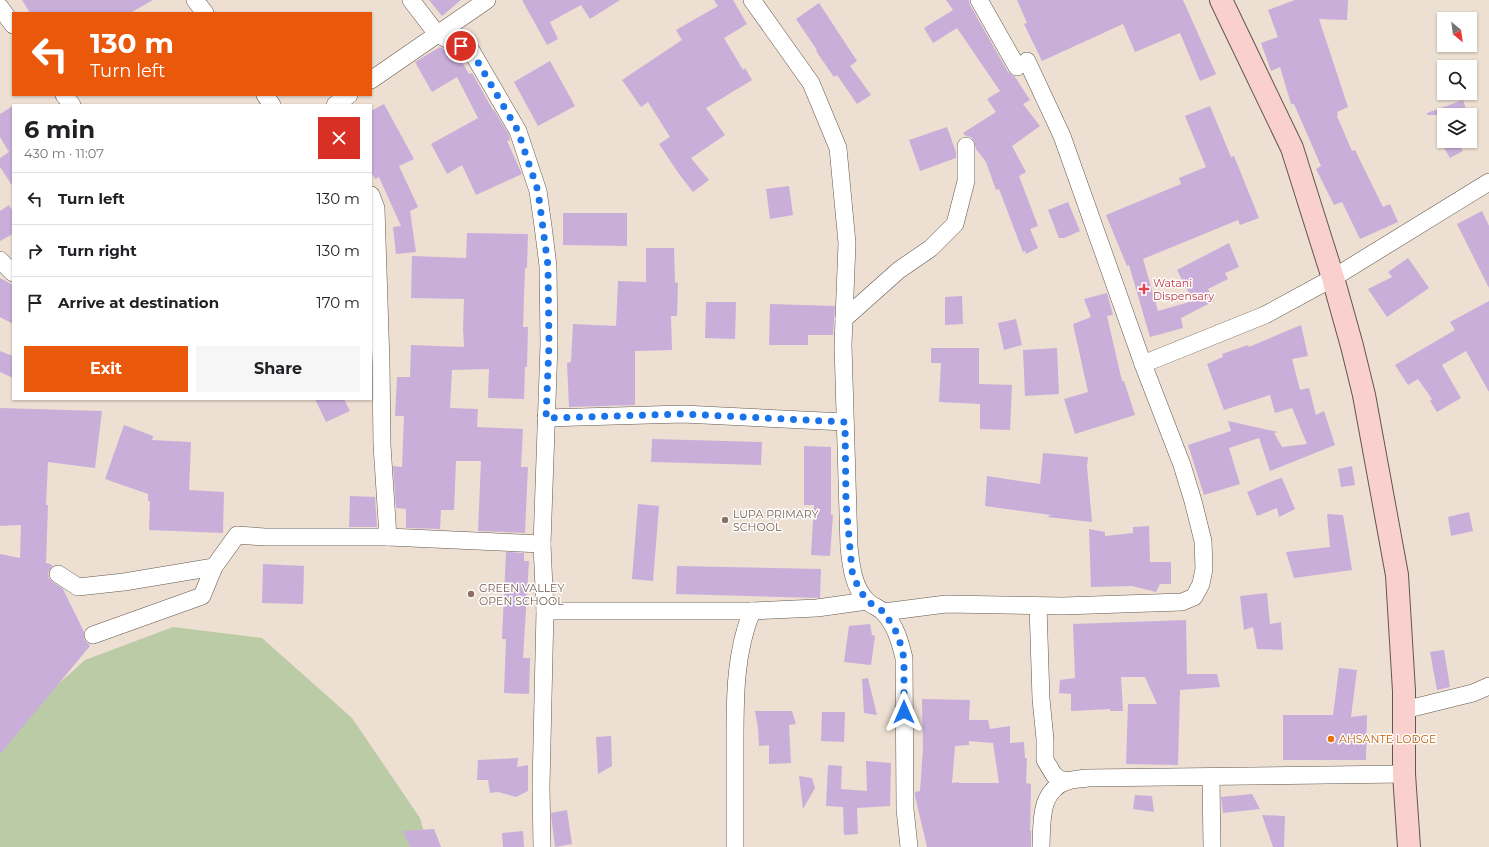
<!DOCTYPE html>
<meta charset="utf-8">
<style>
body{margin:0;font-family:Montserrat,sans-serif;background:#f6f6f6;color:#202124;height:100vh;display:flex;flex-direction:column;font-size:15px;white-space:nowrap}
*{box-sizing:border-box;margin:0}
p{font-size:13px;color:#757577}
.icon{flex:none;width:22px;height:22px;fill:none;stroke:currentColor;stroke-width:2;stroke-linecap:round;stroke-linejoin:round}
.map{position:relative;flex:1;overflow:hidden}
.sheet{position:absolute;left:12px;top:104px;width:360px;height:296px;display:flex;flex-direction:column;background:#fff;border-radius:0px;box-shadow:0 1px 3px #0004}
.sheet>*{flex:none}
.banner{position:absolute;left:12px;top:12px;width:360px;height:84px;border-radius:0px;box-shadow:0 1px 3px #0004;background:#ea580c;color:#fff;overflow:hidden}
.needle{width:26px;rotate:151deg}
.controls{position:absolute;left:1437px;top:12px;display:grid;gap:8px}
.controls a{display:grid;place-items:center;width:40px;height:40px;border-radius:0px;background:#fff;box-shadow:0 1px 3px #0004;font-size:20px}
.pin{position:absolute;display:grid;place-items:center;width:34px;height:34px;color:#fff;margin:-17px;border:2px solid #fff;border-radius:50%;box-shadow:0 1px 4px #0007}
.me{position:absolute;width:44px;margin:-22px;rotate:0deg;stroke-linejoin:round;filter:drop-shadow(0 0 3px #0008)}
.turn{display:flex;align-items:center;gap:14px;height:84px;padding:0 12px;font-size:18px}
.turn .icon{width:52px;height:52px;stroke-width:2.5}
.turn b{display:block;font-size:28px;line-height:34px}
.round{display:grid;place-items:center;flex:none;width:42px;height:42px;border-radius:0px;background:#f6f6f6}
.overview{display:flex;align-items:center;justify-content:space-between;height:68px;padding:0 12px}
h1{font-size:24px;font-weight:700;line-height:30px}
.primary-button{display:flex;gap:8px;margin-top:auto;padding:8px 12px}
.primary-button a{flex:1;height:46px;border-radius:0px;background:#ea580c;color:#fff;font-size:16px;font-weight:700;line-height:46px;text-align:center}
.primary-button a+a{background:#f6f6f6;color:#202124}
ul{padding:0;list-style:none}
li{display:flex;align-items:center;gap:12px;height:52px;padding:0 12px;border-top:1px solid #e0e0e0}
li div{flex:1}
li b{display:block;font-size:15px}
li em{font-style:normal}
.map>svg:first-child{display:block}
</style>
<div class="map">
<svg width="1489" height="847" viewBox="0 0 1489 847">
<rect width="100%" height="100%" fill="#eddfd2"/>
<!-- green -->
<path fill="#bbcba5" d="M 173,627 L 262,638 L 352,718 L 420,818 L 428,847 L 0,847 L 0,753 L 16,722 L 85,660 Z"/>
<!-- building -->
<g fill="#caaeda" fill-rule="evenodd">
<path d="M 22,0 L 153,0 L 130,13 L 30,13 Z"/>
<path d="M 429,0 L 461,0 L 442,16 Z"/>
<path d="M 522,0 L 620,0 L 590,19 L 581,5 L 550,22 L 558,39 L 547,45 Z"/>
<path d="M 714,0 L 733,0 L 747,24 L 724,38 L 743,70 L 745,68 L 752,80 L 706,108 L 725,135 L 691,158 L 709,180 L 693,192 L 679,174 L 659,144 L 670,137 L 648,102 L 641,107 L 622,80 L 682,40 L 676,30 L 718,6 Z"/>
<path d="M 946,0 L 969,0 L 970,5 L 1008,72 L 1012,75 L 1015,77 L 1030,100 L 1023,104 L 1040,126 L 1012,146 L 1026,172 L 1019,176 L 1038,226 L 1030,229 L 1038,248 L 1026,254 L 1025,251 L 1023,252 L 999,189 L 996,190 L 986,162 L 976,149 L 974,141 L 971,137 L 966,136 L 963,133 L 996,112 L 987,99 L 1000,91 L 957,28 L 933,43 L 924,28 L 953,10 Z"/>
<path d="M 1017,0 L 1183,0 L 1216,74 L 1200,81 L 1180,33 L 1135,52 L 1123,24 L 1042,61 L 1024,24 L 1027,23 Z"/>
<path d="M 1295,0 L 1348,0 L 1347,20 L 1319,19 L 1348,107 L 1337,112 L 1338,115 L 1337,116 L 1352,151 L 1355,150 L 1383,207 L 1390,204 L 1398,222 L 1360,239 L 1342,202 L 1334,205 L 1316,169 L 1321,166 L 1294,104 L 1291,104 L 1280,67 L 1271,71 L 1261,43 L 1278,37 L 1268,10 Z"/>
<path d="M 819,3 L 857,61 L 850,66 L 871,95 L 857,104 L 837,75 L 834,77 L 816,51 L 817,50 L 796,19 Z"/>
<path d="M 440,47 L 459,57 L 469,74 L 472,73 L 493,110 L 494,110 L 509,135 L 510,140 L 507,141 L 522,174 L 476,195 L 462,165 L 447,174 L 431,144 L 478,118 L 457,77 L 432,92 L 415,62 Z"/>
<path d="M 550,61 L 575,106 L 538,126 L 514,82 Z"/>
<path d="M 1463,100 L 1468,115 L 1427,115 L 1427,113 Z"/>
<path d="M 384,104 L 414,159 L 399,166 L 418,207 L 410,211 L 416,252 L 396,254 L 393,227 L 401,226 L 379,177 L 375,179 L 371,172 L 371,111 Z"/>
<path d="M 13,106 L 13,187 L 0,167 L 0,158 L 9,152 L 0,137 L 0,114 Z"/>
<path d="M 1210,106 L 1231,157 L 1234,156 L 1259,218 L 1240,225 L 1238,220 L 1143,259 L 1158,311 L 1193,301 L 1177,270 L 1229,243 L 1239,267 L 1225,273 L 1228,279 L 1208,289 L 1214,301 L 1181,318 L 1183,328 L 1150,337 L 1129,265 L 1127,266 L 1106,215 L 1181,184 L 1179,178 L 1206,167 L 1185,116 Z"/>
<path d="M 947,127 L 956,152 L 956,158 L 920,171 L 909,140 Z"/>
<path d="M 1455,141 L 1457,141 L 1463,151 L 1450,158 L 1444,148 Z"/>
<path d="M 789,186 L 793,215 L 770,219 L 766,189 Z"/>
<path d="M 1068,202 L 1080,231 L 1064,238 L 1059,238 L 1048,210 Z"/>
<path d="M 9,205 L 13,212 L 13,234 L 0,241 L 0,211 Z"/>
<path d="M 1482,211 L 1489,226 L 1489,288 L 1457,224 Z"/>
<path d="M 563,213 L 627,213 L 627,246 L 563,245 Z"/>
<path d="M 467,233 L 528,234 L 527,268 L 525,268 L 523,327 L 528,327 L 527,367 L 525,367 L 524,399 L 488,398 L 489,369 L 452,370 L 450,408 L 478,409 L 477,427 L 523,429 L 521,467 L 528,467 L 525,533 L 478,531 L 481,461 L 456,461 L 454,510 L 441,510 L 440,529 L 406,528 L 406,509 L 396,508 L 393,466 L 402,467 L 404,416 L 395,416 L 397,377 L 410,377 L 411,345 L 464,347 L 463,328 L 464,299 L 411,298 L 412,256 L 466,258 Z"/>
<path d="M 646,248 L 674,248 L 675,282 L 678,283 L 677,316 L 671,316 L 672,350 L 635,351 L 635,405 L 569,407 L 567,363 L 571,362 L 573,324 L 616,326 L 618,281 L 646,282 Z"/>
<path d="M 1408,258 L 1429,288 L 1387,317 L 1368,289 L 1392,277 L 1388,272 Z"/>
<path d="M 0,278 L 13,285 L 13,324 L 0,317 Z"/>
<path d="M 1107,293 L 1113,315 L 1107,316 L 1122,381 L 1124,381 L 1135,415 L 1075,434 L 1064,399 L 1088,392 L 1073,324 L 1091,317 L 1084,299 Z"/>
<path d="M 962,296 L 963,324 L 945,325 L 945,297 Z"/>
<path d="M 1489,301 L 1489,392 L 1466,351 L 1442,365 L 1461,398 L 1437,412 L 1430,401 L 1432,399 L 1418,379 L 1408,385 L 1395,365 L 1455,330 L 1450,322 Z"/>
<path d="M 706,302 L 736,302 L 735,339 L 705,338 Z"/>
<path d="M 770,304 L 835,306 L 833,335 L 808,335 L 808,345 L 769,345 Z"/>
<path d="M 1016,319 L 1022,345 L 1004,350 L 998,323 Z"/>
<path d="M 1301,325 L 1308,356 L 1292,359 L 1300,390 L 1309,388 L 1316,415 L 1324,411 L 1335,445 L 1270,471 L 1259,438 L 1229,448 L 1240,484 L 1204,495 L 1188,445 L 1231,431 L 1228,421 L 1278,432 L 1274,433 L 1282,447 L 1307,444 L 1292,408 L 1275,413 L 1270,395 L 1224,410 L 1207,364 L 1223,357 L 1222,354 L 1248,345 L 1249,347 Z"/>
<path d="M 931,348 L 979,348 L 979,384 L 1012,385 L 1010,430 L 980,429 L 980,404 L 939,402 L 941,363 L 931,363 Z"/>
<path d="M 1057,348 L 1059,394 L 1025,396 L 1023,350 Z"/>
<path d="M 0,351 L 13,356 L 13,378 L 0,372 Z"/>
<path d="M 315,399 L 344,399 L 350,411 L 326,422 Z"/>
<path d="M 0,408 L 102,411 L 95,468 L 48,462 L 46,505 L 48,505 L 46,563 L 51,564 L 52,566 L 48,573 L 49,578 L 53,582 L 63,589 L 84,632 L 84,639 L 90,646 L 0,754 L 0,554 L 20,558 L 21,525 L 0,526 Z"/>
<path d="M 124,425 L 153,436 L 152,440 L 191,442 L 189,490 L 224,492 L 223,533 L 149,530 L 150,501 L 148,501 L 148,494 L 105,479 Z"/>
<path d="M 652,439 L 762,442 L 761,465 L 651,462 Z"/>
<path d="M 804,446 L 831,447 L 831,515 L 833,515 L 830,556 L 811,555 L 814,505 L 804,505 Z"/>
<path d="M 1043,453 L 1088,457 L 1087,466 L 1092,522 L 1047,517 L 1051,515 L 985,506 L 987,476 L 1040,484 Z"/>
<path d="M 1352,466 L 1355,485 L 1341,487 L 1338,469 Z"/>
<path d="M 1282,478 L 1295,509 L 1279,517 L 1277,508 L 1257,516 L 1247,492 L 1275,480 Z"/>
<path d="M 350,496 L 375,497 L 377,527 L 349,527 Z"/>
<path d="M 638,504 L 659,506 L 653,581 L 632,579 Z"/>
<path d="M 1469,512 L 1473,531 L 1451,536 L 1448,517 Z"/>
<path d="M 1327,514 L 1343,515 L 1352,570 L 1294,578 L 1286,552 L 1330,547 Z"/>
<path d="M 1149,526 L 1150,562 L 1171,562 L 1171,584 L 1160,584 L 1156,592 L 1132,586 L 1091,587 L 1089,529 L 1105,532 L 1105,536 L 1133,533 L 1133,527 Z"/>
<path d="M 506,552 L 524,553 L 524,561 L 529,561 L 523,658 L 530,658 L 529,694 L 504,693 L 506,639 L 502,639 Z"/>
<path d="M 263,564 L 304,566 L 303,604 L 262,603 Z"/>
<path d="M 677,566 L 821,569 L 820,598 L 676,594 Z"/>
<path d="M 1267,593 L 1270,624 L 1281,622 L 1283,650 L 1257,649 L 1253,627 L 1244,630 L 1240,596 Z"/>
<path d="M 1186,620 L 1187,674 L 1217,674 L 1220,687 L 1180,690 L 1178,765 L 1126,764 L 1128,704 L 1157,704 L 1145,677 L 1121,677 L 1123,711 L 1110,711 L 1110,709 L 1071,711 L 1071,694 L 1059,693 L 1060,680 L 1075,678 L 1073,624 Z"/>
<path d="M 870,624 L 872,635 L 875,636 L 871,665 L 844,662 L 849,626 Z"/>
<path d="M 1444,650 L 1450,687 L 1437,690 L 1430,652 Z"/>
<path d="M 1339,668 L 1357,670 L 1351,717 L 1367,715 L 1366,760 L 1283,760 L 1283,715 L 1333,715 Z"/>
<path d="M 868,678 L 877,715 L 864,713 L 862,679 Z"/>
<path d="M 922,699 L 970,700 L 969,720 L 988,720 L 990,729 L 1010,726 L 1010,743 L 1024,742 L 1025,758 L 1027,758 L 1026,783 L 1031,784 L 1030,831 L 1031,831 L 1031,847 L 927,847 L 915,796 L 915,792 L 920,791 L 923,748 ZM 969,741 L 993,743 L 999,783 L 959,783 L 959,782 L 952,783 L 955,746 L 969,745 Z"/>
<path d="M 755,711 L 792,711 L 796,724 L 789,725 L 791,763 L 769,764 L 769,745 L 759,746 L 758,728 Z"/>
<path d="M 822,712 L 845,712 L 844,742 L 821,741 Z"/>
<path d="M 611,736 L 612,766 L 598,774 L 596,737 Z"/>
<path d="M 518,758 L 517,767 L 528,765 L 528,791 L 516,797 L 498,792 L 490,793 L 488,780 L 477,780 L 478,760 Z"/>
<path d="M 866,761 L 891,763 L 890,806 L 857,808 L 858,834 L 844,835 L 843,807 L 826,806 L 828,765 L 842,766 L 841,789 L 867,791 Z"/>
<path d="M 799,776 L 812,778 L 815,788 L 803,809 Z"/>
<path d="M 1252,794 L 1260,809 L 1223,813 L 1221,797 Z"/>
<path d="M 1135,795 L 1152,796 L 1154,812 L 1133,809 Z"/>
<path d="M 567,810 L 572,844 L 555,847 L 552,823 L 551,813 Z"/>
<path d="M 1262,815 L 1285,816 L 1284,847 L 1273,847 Z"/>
<path d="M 434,829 L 441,847 L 410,847 L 403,831 Z"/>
<path d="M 523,831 L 524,847 L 503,847 L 502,833 Z"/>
</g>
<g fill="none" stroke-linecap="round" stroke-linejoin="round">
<defs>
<g id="minor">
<path d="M 195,0 L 205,13"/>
<path d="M 411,0 L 437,34 L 472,52 L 518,131 L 538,191 L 543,226 L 548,266 L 549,344 L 542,544 L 545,611 L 541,786 L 542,847"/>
<path d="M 752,0 L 811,83 L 838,148 L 847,243 L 843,345 L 849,547 C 851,565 853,587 867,601 C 872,606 880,608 884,613 C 896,626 900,642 904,658 L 905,809 L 909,847"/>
<path d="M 979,0 L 1017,67"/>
<path d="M 0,7 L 13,25"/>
<path d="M 371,80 L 487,0"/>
<path d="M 64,95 L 72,105"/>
<path d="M 265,95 L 272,105"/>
<path d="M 335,105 L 349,95"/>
<path d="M 371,195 L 376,208 L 381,364 L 382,445 L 388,537"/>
<path d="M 0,260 L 13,273"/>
<path d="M 844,319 L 899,270 L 931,248 L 955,224 L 966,181 L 966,146"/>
<path d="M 1143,364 L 1265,315 L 1333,278 L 1489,182"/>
<path d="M 546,418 L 683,414 L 845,422"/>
<path d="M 58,574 L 78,587 L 124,582 L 214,567"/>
<path d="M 1038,606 L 1041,699 L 1045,739 L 1045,760 L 1054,775 L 1059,779 L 1068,781"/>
<path d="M 545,611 L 752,611 L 817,608 L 867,601"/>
<path d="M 884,612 L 946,604 L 1063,606 L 1182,602 L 1194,597 L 1201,584 L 1204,569 L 1203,541 L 1193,501 L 1182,465 L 1143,364 L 1062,136 L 1027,61"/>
<path d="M 93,635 L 202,596 L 214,567 L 237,535 L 265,537 L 388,537 L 542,544"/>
<path d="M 1404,710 L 1473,693 L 1489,686"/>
<path d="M 1211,778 L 1212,847"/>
<path d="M 735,847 C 735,811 735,776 735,740 C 735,697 735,652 752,611"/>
<path d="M 1041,847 C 1042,822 1039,790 1068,781 C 1074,779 1081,779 1087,778 L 1404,774"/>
</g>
<path id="secondary" d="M 1221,0 L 1292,148 L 1333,278 L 1352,346 L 1364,395 L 1397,575 L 1404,691 L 1404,774 L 1409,847"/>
</defs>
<!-- minor casing -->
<use href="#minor" stroke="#62574c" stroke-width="18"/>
<!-- secondary casing -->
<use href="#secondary" stroke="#62574c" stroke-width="24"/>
<!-- minor -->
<use href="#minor" stroke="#fff" stroke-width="17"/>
<!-- secondary -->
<use href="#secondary" stroke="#fad0ce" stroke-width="22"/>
</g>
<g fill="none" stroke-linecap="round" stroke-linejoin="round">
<!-- route -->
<path stroke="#1a73e8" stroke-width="7" stroke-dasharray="0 12.6" d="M 461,46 L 472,52 L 518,131 L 538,191 L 548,266 L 549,344 L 546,418 L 683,414 L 845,422 L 846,503 L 852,571 L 858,587 L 867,601 L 884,612 L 898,635 L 904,658 L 904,712"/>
</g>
<!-- markers -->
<path fill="#e0444e" stroke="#fff" stroke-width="1.5" d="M1142 283h4v4h4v4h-4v4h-4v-4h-4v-4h4z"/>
<g fill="#8d6e63" stroke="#fff" stroke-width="1.5">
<circle cx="725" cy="520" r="4"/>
<circle cx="471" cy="594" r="4"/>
</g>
<circle fill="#e8710a" stroke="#fff" stroke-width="1.5" cx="1331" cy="739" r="4"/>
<g text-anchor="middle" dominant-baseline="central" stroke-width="3" stroke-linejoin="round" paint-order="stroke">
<!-- health labels -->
<g font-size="11" fill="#be3a42" stroke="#fff" text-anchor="start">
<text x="1153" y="283">Watani<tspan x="1153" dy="13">Dispensary</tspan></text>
</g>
<!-- education labels -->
<g font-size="11" fill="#785e54" stroke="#fff" text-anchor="start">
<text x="733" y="514">LUPA PRIMARY<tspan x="733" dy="13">SCHOOL</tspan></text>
<text x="479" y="588">GREEN VALLEY<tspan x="479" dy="13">OPEN SCHOOL</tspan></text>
</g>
<!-- food labels -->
<g font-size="11" fill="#c56008" stroke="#fff" text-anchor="start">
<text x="1339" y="739">AHSANTE LODGE</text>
</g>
</g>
</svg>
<div class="controls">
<a><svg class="needle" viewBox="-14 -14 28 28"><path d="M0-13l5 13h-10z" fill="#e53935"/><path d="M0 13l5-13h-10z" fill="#757577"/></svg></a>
<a><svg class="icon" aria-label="search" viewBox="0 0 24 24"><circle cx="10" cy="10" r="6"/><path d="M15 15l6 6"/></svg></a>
<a><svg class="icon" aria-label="layers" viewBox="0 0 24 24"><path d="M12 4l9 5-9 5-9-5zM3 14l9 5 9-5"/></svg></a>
</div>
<div class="pin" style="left:461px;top:46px;background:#d93025"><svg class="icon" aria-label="arrive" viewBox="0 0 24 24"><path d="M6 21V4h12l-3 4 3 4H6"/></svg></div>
<svg class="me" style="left:904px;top:712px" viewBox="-20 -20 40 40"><path d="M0-17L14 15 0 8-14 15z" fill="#1a73e8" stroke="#fff" stroke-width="4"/></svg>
<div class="banner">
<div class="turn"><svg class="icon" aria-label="left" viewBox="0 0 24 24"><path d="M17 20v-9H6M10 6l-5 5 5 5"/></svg><div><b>130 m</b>Turn left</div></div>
</div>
<section class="sheet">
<div class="overview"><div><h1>6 min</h1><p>430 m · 11:07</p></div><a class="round" style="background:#d93025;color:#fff"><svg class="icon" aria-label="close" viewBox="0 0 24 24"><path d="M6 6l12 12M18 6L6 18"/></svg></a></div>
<ul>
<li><svg class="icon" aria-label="left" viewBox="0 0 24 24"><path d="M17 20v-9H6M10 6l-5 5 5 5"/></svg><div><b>Turn left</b></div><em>130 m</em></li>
<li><svg class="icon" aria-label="right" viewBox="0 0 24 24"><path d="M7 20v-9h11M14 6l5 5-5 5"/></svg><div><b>Turn right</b></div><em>130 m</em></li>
<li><svg class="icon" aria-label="arrive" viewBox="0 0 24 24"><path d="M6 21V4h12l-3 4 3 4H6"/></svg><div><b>Arrive at destination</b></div><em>170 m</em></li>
</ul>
<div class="primary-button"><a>Exit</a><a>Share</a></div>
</section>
</div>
